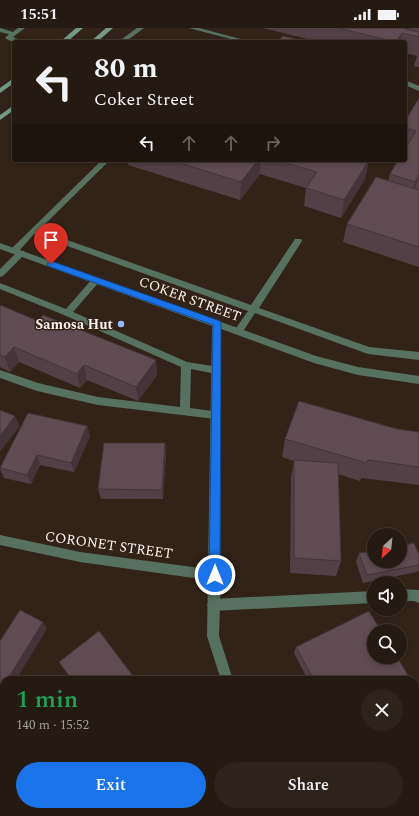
<!DOCTYPE html>
<meta charset="utf-8">
<style>
body{margin:0;font-family:Spectral,serif;background:#2d231b;color:#f1f3f6;height:100vh;display:flex;flex-direction:column;font-size:15px;white-space:nowrap}
*{box-sizing:border-box;margin:0}
p{font-size:13px;color:#a3a19f}
.icon{flex:none;width:22px;height:22px;fill:none;stroke:currentColor;stroke-width:2;stroke-linecap:round;stroke-linejoin:round}
.map{position:relative;flex:1;overflow:hidden}
.panel{position:absolute;left:0px;top:648px;width:419px;height:140px;display:flex;flex-direction:column;background:#251a12;border-radius:12px 12px 0 0;box-shadow:0 2px 6px #0003,0 0 0 1px #423832}
.panel>*{flex:none}
.banner{position:absolute;left:12px;top:12px;width:395px;height:122px;border-radius:4px;box-shadow:0 2px 6px #0003,0 0 0 1px #423832;background:#251a12;color:#f1f3f6;overflow:hidden}
.needle{width:26px;rotate:207deg}
.buttons{position:absolute;left:367px;top:500px;display:grid;gap:8px}
.buttons a{display:grid;place-items:center;width:40px;height:40px;border-radius:50%;background:#251a12;box-shadow:0 2px 6px #0003,0 0 0 1px #423832;font-size:20px}
.pin{position:absolute;display:grid;place-items:center;width:34px;height:34px;color:#fff;margin:-41px -17px;border-radius:50% 50% 50% 0;rotate:-45deg;box-shadow:0 0 4px #0007}
.pin .icon{rotate:45deg}
.me{position:absolute;width:44px;margin:-22px;rotate:0deg;stroke-linejoin:round;filter:drop-shadow(0 0 3px #0008)}
.turn{display:flex;align-items:center;gap:14px;height:84px;padding:0 16px;font-size:18px}
.turn .icon{width:52px;height:52px;stroke-width:2.5}
.turn b{display:block;font-size:28px;line-height:34px}
.lanes{display:flex;align-items:center;height:38px;padding:0 16px;background:#0003;justify-content:center;gap:20px;direction:ltr}
.lanes .off{opacity:.35}
.round{display:grid;place-items:center;flex:none;width:42px;height:42px;border-radius:21px;background:#2d231b}
.headline{display:flex;align-items:center;justify-content:space-between;height:68px;padding:0 16px}
h1{font-size:24px;font-weight:600;line-height:30px;color:#1e9e55}
.button{display:flex;gap:8px;margin-top:auto;padding:8px 16px}
.button a{flex:1;height:46px;border-radius:24px;background:#1a73e8;color:#fff;font-size:16px;font-weight:600;line-height:46px;text-align:center}
.button a+a{background:#2d231b;color:#f1f3f6}
.status{display:flex;justify-content:space-between;align-items:center;height:28px;padding:0 20px;background:#251a12;direction:ltr}
.status svg{height:11px;fill:currentColor}
.map>svg:first-child{display:block}
</style>
<div class="status"><b>15:51</b><svg viewBox="0 0 49 12"><path d="M0 12V9h3v3zM5 12V6h3v6zM10 12V3h3v9zM15 12V0h3v12zM26 1h20v11H26zM47 4h2v5h-2z"/></svg></div>
<div class="map">
<svg width="419" height="788" viewBox="0 0 419 788">
<rect width="100%" height="100%" fill="#312318"/>
<g fill="none" stroke-linecap="round" stroke-linejoin="round">
<!-- lane -->
<g fill="#577161" fill-rule="evenodd">
<path d="M 0,0 L 13,4 L 18,0 L 25,0 L 13,9 L 24,14 C 17,14 10,14 5,10 L 9,6 L 0,4 Z"/>
<path d="M 137,0 L 144,0 L 125,14 L 118,14 Z"/>
<path d="M 189,0 L 199,0 L 252,14 L 242,14 Z"/>
<path d="M 405,52 L 419,58 L 419,63 L 405,57 Z"/>
<path d="M 102,132 L 110,132 L 39,202 L 251,277 L 295,211 L 301,211 L 302,213 L 259,280 L 369,319 L 419,324 L 419,332 L 368,326 L 255,285 L 242,305 L 236,305 L 234,303 L 248,283 L 34,206 L 19,223 L 24,223 L 25,225 L 24,227 L 3,248 L 0,249 L 0,241 L 16,225 L 11,225 L 10,223 L 11,221 Z"/>
<path d="M 96,249 L 99,250 L 100,252 L 99,254 L 73,284 L 187,334 L 219,339 L 221,342 L 219,345 L 216,346 L 191,341 L 190,380 L 219,384 L 220,387 L 219,390 L 215,391 L 98,377 L 37,363 L 0,350 L 0,342 L 38,355 L 98,369 L 180,379 L 181,339 L 64,287 L 0,261 L 0,255 L 66,281 L 93,250 Z"/>
<path d="M 400,561 L 419,562 L 419,575 L 414,573 L 400,573 Z"/>
<path d="M 374,563 L 374,575 L 213,583 L 209,581 L 207,577 L 209,573 L 213,571 Z"/>
</g>
<!-- street -->
<g fill="#577161" fill-rule="evenodd">
<path d="M 0,215 L 316,328 L 358,339 L 419,348 L 419,356 L 358,347 L 314,335 L 221,301 L 220,544 L 221,547 L 219,608 L 233,652 L 221,652 L 207,608 L 208,552 L 80,534 L 0,517 L 0,507 L 80,524 L 208,541 L 212,298 L 0,221 Z"/>
<path d="M 282,784 L 296,784 L 298,788 L 284,788 Z"/>
</g>
<!-- secondary -->
<g fill="#729b82" fill-rule="evenodd">
<path d="M 76,0 L 83,0 L 67,14 L 60,14 Z"/>
<path d="M 106,0 L 113,0 L 97,14 L 90,14 Z"/>
<path d="M 14,50 L 14,55 L 0,65 L 0,60 Z"/>
<path d="M 14,77 L 14,82 L 0,92 L 0,87 Z"/>
</g>
</g>
<!-- wall -->
<g fill="#524047">
<path d="M 263,0 L 419,0 L 419,39 L 414,38 L 417,28 L 405,25 L 405,14 L 320,14 Z"/>
<path d="M 419,70 L 419,239 L 343,214 L 347,196 L 388,153 L 390,146 L 406,120 L 405,119 L 405,93 Z"/>
<path d="M 128,132 L 369,132 L 365,151 L 341,190 L 304,178 L 306,160 L 260,146 L 240,172 L 128,137 Z"/>
<path d="M 0,277 L 38,293 L 156,332 L 157,347 L 138,373 L 87,352 L 80,360 L 19,334 L 10,344 L 0,339 Z"/>
<path d="M 87,398 L 90,408 L 74,444 L 40,437 L 31,456 L 4,450 L 0,441 Z"/>
<path d="M 397,401 L 419,404 L 419,457 L 361,450 L 360,453 L 338,446 L 341,533 L 336,548 L 290,545 L 291,450 L 294,433 L 282,429 L 285,411 Z"/>
<path d="M 165,415 L 166,425 L 163,471 L 101,471 L 98,461 Z"/>
<path d="M 359,525 L 419,527 L 419,542 L 417,544 L 363,555 L 356,534 Z"/>
<path d="M 296,619 L 411,652 L 308,652 L 294,625 Z"/>
<path d="M 419,685 L 419,788 L 387,788 L 384,784 L 415,784 L 415,689 Z"/>
</g>
<!-- shaded-wall -->
<g fill="#423439">
<path d="M 406,0 L 411,0 L 409,7 L 405,1 Z"/>
<path d="M 402,5 L 400,14 L 396,14 Z"/>
<path d="M 258,132 L 261,132 L 260,146 L 240,172 L 241,154 Z"/>
<path d="M 369,132 L 365,151 L 341,190 L 344,172 Z"/>
<path d="M 419,146 L 414,164 L 410,172 L 415,154 Z"/>
<path d="M 14,319 L 19,334 L 10,344 L 5,329 Z"/>
<path d="M 156,332 L 157,347 L 138,373 L 136,359 Z"/>
<path d="M 84,337 L 87,352 L 80,360 L 77,346 Z"/>
<path d="M 15,388 L 20,398 L 0,424 L 0,408 Z"/>
<path d="M 87,398 L 90,408 L 74,444 L 71,435 Z"/>
<path d="M 165,415 L 166,425 L 163,471 L 162,462 Z"/>
<path d="M 37,427 L 40,437 L 31,456 L 27,447 Z"/>
<path d="M 43,594 L 47,601 L 16,652 L 7,652 Z"/>
<path d="M 4,657 L 4,672 L 0,678 L 0,664 Z"/>
</g>
<!-- building -->
<g fill="#5f4b52" stroke="#423439">
<path d="M 338,0 L 406,0 L 405,1 L 419,4 L 419,9 L 402,5 L 396,14 Z"/>
<path d="M 283,8 L 309,14 L 277,14 Z"/>
<path d="M 419,70 L 419,146 L 415,154 L 390,146 L 398,132 L 405,132 L 405,121 L 416,103 L 405,100 L 405,93 Z"/>
<path d="M 170,132 L 258,132 L 241,154 Z"/>
<path d="M 276,132 L 369,132 L 344,172 L 306,160 L 317,144 Z"/>
<path d="M 376,149 L 419,162 L 419,219 L 347,196 Z"/>
<path d="M 0,277 L 38,293 L 43,287 L 156,332 L 136,359 L 84,337 L 77,346 L 14,319 L 5,329 L 0,327 Z"/>
<path d="M 299,373 L 397,401 L 419,404 L 419,439 L 368,432 L 367,435 L 285,411 Z"/>
<path d="M 0,382 L 15,388 L 0,408 Z"/>
<path d="M 28,385 L 87,398 L 71,435 L 37,427 L 27,447 L 0,440 Z"/>
<path d="M 104,415 L 165,415 L 162,462 L 98,461 Z"/>
<path d="M 294,432 L 338,435 L 341,533 L 294,530 Z"/>
<path d="M 414,515 L 419,527 L 419,537 L 367,547 L 359,525 L 374,523 L 374,533 L 400,533 L 400,518 Z"/>
<path d="M 20,582 L 43,594 L 7,652 L 4,652 L 4,657 L 0,664 L 0,613 Z"/>
<path d="M 369,583 L 381,603 L 374,603 L 374,629 L 397,629 L 411,652 L 314,652 L 296,619 Z"/>
<path d="M 99,603 L 136,652 L 72,652 L 59,634 Z"/>
<path d="M 415,659 L 418,664 L 415,666 Z"/>
<path d="M 419,686 L 419,788 L 395,788 L 391,784 L 415,784 L 415,690 Z"/>
<path d="M 76,784 L 159,784 L 161,788 L 77,788 Z"/>
</g>
<!-- route -->
<path fill="#1a73e8" stroke="#114b97" d="M 51,233 L 220,293 L 221,295 L 220,547 L 218,551 L 215,552 L 211,551 L 209,547 L 213,297 L 48,238 L 47,236 Z"/>
<!-- markers -->
<circle fill="#94b7fd" stroke="#312318" stroke-width="1.5" cx="121" cy="296" r="4"/>
<g text-anchor="middle" dominant-baseline="central" stroke-width="3" stroke-linejoin="round" paint-order="stroke">
<!-- street labels -->
<g font-size="14" fill="#fbf2ea" stroke="#312318">
<text transform="translate(190 271) rotate(20)">COKER STREET</text>
<text transform="translate(109 517) rotate(8)">CORONET STREET</text>
</g>
<!-- poi labels -->
<g font-size="14" font-weight="bold" fill="#fbf2ea" stroke="#312318" text-anchor="end">
<text x="113" y="296">Samosa Hut</text>
</g>
</g>
</svg>
<div class="buttons">
<a><svg class="needle" viewBox="-14 -14 28 28"><path d="M0-13l5 13h-10z" fill="#e53935"/><path d="M0 13l5-13h-10z" fill="#a3a19f"/></svg></a>
<a><svg class="icon" aria-label="sound" viewBox="0 0 24 24"><path d="M4 9h4l5-4v14l-5-4H4zM17 9q2 3 0 6"/></svg></a>
<a><svg class="icon" aria-label="search" viewBox="0 0 24 24"><circle cx="10" cy="10" r="6"/><path d="M15 15l6 6"/></svg></a>
</div>
<div class="pin" style="left:51px;top:236px;background:#d93025"><svg class="icon" aria-label="arrive" viewBox="0 0 24 24"><path d="M6 21V4h12l-3 4 3 4H6"/></svg></div>
<svg class="me" style="left:215px;top:547px" viewBox="-20 -20 40 40"><circle r="17" fill="#1a73e8" stroke="#fff" stroke-width="3"/><path d="M0-11L8 9 0 5-8 9z" fill="#fff"/></svg>
<div class="banner">
<div class="turn"><svg class="icon" aria-label="left" viewBox="0 0 24 24"><path d="M17 20v-9H6M10 6l-5 5 5 5"/></svg><div><b>80 m</b>Coker Street</div></div>
<div class="lanes"><svg class="icon" aria-label="left" viewBox="0 0 24 24"><path d="M17 20v-9H6M10 6l-5 5 5 5"/></svg><svg class="icon off" aria-label="ahead" viewBox="0 0 24 24"><path d="M12 20V5M6 11l6-6 6 6"/></svg><svg class="icon off" aria-label="ahead" viewBox="0 0 24 24"><path d="M12 20V5M6 11l6-6 6 6"/></svg><svg class="icon off" aria-label="right" viewBox="0 0 24 24"><path d="M7 20v-9h11M14 6l5 5-5 5"/></svg></div>
</div>
<section class="panel">
<div class="headline"><div><h1>1 min</h1><p>140 m · 15:52</p></div><a class="round"><svg class="icon" aria-label="close" viewBox="0 0 24 24"><path d="M6 6l12 12M18 6L6 18"/></svg></a></div>
<div class="button"><a>Exit</a><a>Share</a></div>
</section>
</div>
